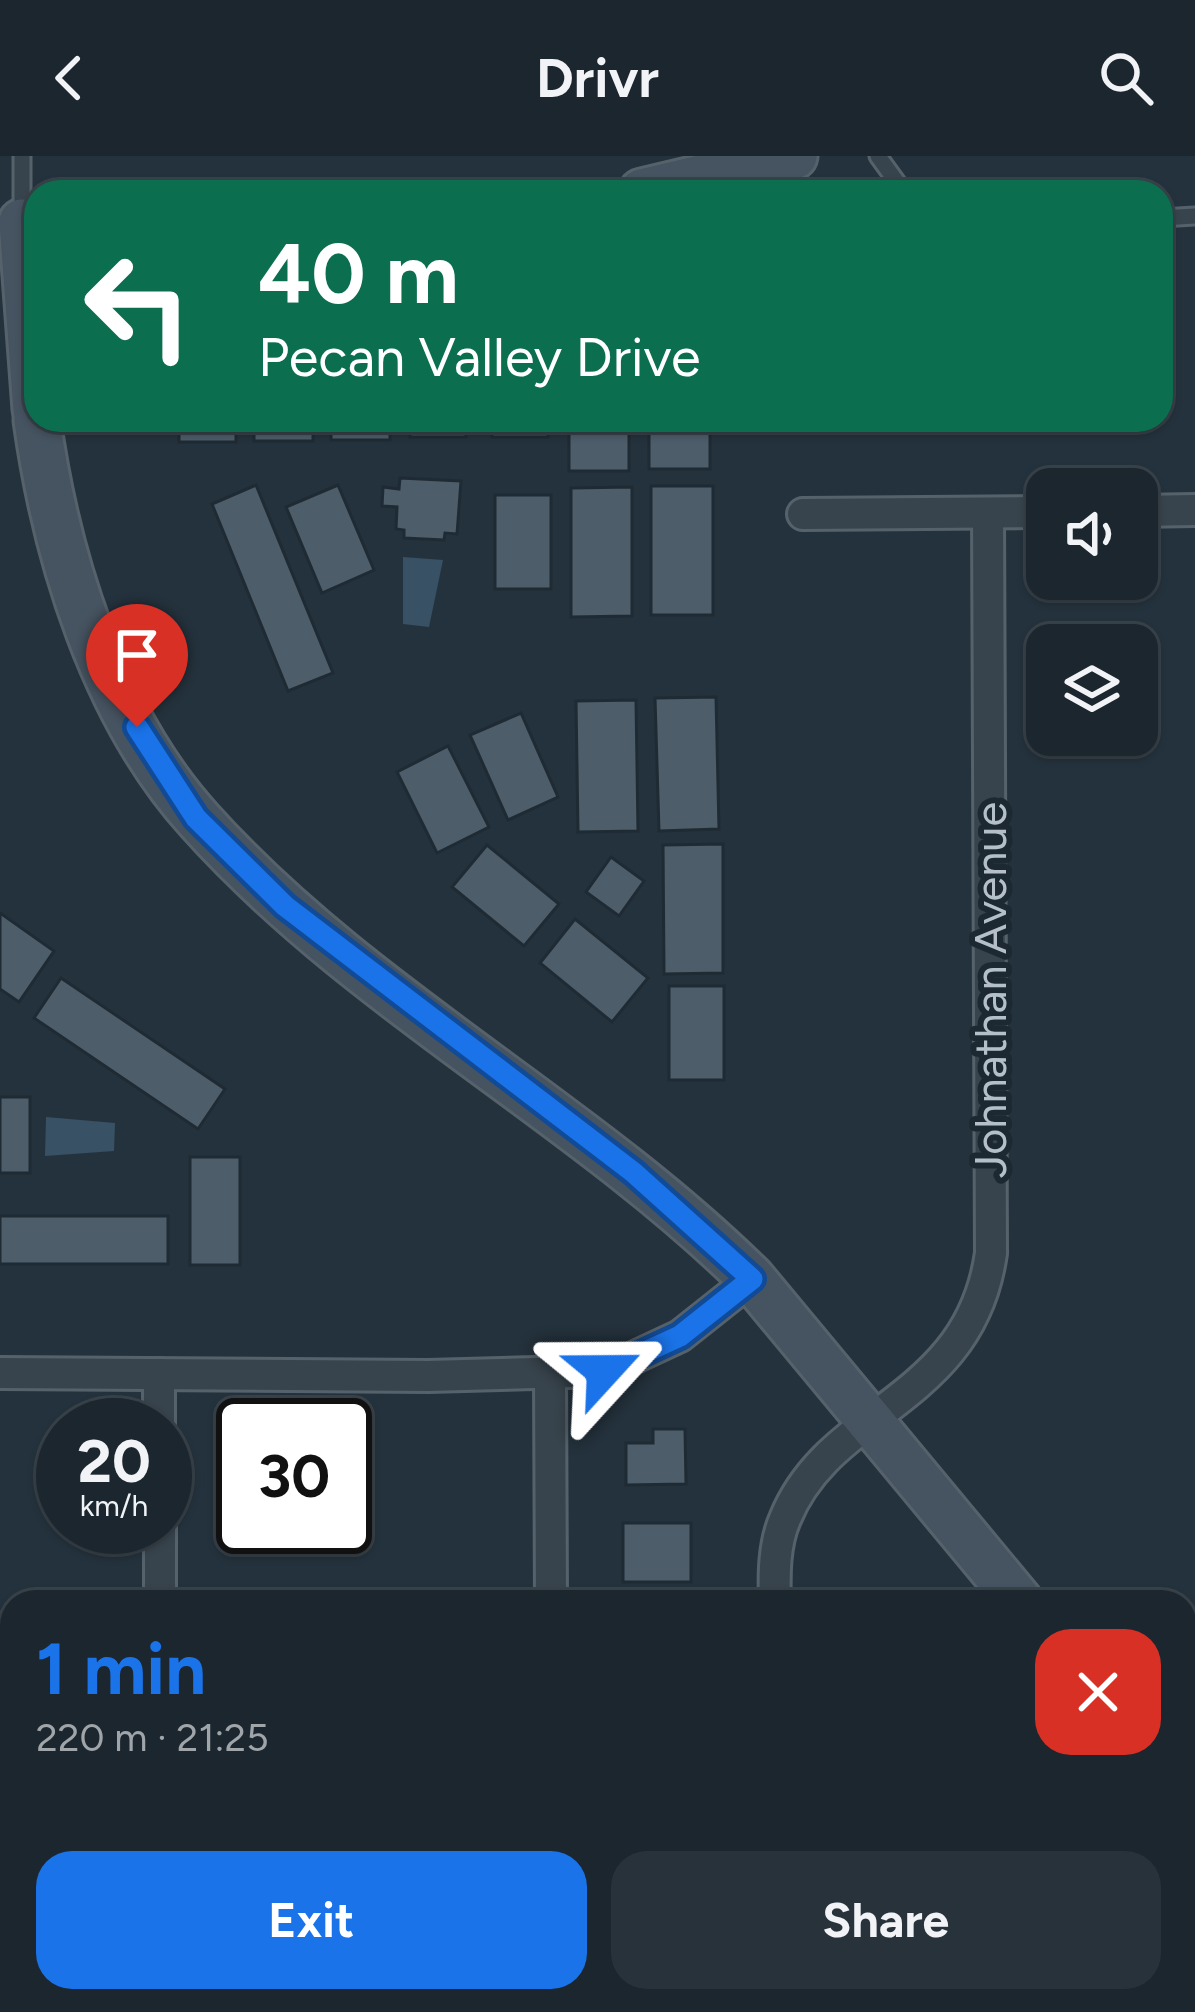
<!DOCTYPE html>
<meta charset="utf-8">
<style>
body{margin:0;font-family:Figtree,sans-serif;background:#28323a;color:#f1f3f6;height:100vh;display:flex;flex-direction:column;font-size:45px;white-space:nowrap}
*{box-sizing:border-box;margin:0}
p{font-size:39px;color:#a0a5aa}
.icon{flex:none;width:66px;height:66px;fill:none;stroke:currentColor;stroke-width:2;stroke-linecap:round;stroke-linejoin:round}
.map{position:relative;flex:1;overflow:hidden}
.side{position:absolute;left:0px;top:1434px;width:1197px;height:423px;display:flex;flex-direction:column;background:#1b262e;border-radius:36px 36px 0 0;box-shadow:0 3px 9px #0004,0 0 0 3px #39434a}
.side>*{flex:none}
.banner{position:absolute;left:24px;top:24px;width:1149px;height:252px;border-radius:36px;box-shadow:0 3px 9px #0004,0 0 0 3px #39434a;background:#0b6e4f;color:#fff;overflow:hidden}
.tools{position:absolute;left:1026px;top:312px;display:grid;gap:24px}
.tools a{display:grid;place-items:center;width:132px;height:132px;border-radius:24px;background:#1b262e;box-shadow:0 3px 9px #0004,0 0 0 3px #39434a;font-size:60px}
.speed{position:absolute;left:36px;top:1242px;display:flex;gap:24px;font-size:60px;font-weight:700;text-align:center}
.speed>*{display:grid;place-content:center;width:156px;height:156px;border-radius:50%;background:#1b262e;box-shadow:0 3px 9px #0004,0 0 0 3px #39434a;line-height:1}
.speed small{font-size:30px;font-weight:400}
.speed .limit{border:6px solid #111;border-radius:18px;background:#fff;color:#111}
.pin{position:absolute;display:grid;place-items:center;width:102px;height:102px;color:#fff;margin:-123px -51px;border-radius:50% 50% 50% 0;rotate:-45deg;box-shadow:0 0 12px #0007}
.pin .icon{rotate:45deg}
.me{position:absolute;width:132px;margin:-66px;rotate:66deg;stroke-linejoin:round;filter:drop-shadow(0 0 9px #0008)}
.turn{display:flex;align-items:center;gap:42px;height:252px;padding:0 36px;font-size:54px}
.turn .icon{width:156px;height:156px;stroke-width:2.5}
.turn b{display:block;font-size:84px;line-height:102px}
.round{display:grid;place-items:center;flex:none;width:126px;height:126px;border-radius:36px;background:#28323a}
.overview{display:flex;align-items:center;justify-content:space-between;height:204px;padding:0 36px}
h1{font-size:72px;font-weight:700;line-height:90px;color:#1a73e8}
.cta{display:flex;gap:24px;margin-top:auto;padding:24px 36px}
.cta a{flex:1;height:138px;border-radius:36px;background:#1a73e8;color:#fff;font-size:48px;font-weight:700;line-height:138px;text-align:center}
.cta a+a{background:#28323a;color:#f1f3f6}
header{display:flex;justify-content:space-between;align-items:center;height:156px;padding:0 36px;background:#1b262e;font-size:54px;font-weight:700}
.map>svg:first-child{display:block}
</style>
<header><svg class="icon" aria-label="back" viewBox="0 0 24 24"><path d="M15 5l-7 7 7 7"/></svg>Drivr<svg class="icon" aria-label="search" viewBox="0 0 24 24"><circle cx="10" cy="10" r="6"/><path d="M15 15l6 6"/></svg></header>
<div class="map">
<svg width="1195" height="1856" viewBox="0 0 1195 1856">
<rect width="100%" height="100%" fill="#24323d"/>
<!-- water -->
<g fill="#385164">
<path d="M 403,401 L 443,404 L 429,471 L 403,468 Z"/>
<path d="M 46,961 L 115,967 L 114,995 L 45,1000 Z"/>
</g>
<!-- building -->
<g fill="#4d5d69" stroke="#1f2b34" stroke-width="3">
<rect x="179" y="264" width="57" height="22"/>
<rect x="254" y="264" width="59" height="21"/>
<rect x="331" y="264" width="59" height="20"/>
<rect x="410" y="264" width="56" height="17"/>
<rect x="492" y="264" width="56" height="17"/>
<rect x="569" y="264" width="60" height="51"/>
<rect x="649" y="264" width="61" height="49"/>
<path d="M 400,322 L 461,325 L 457,378 L 445,377 L 444,384 L 404,382 L 404,374 L 396,373 L 397,351 L 382,350 L 383,331 L 399,333 Z"/>
<path d="M 256,329 L 333,517 L 288,535 L 212,348 Z"/>
<path d="M 338,329 L 374,414 L 322,437 L 286,351 Z"/>
<rect x="651" y="330" width="62" height="129"/>
<path d="M 632,331 L 632,460 L 571,461 L 571,332 Z"/>
<rect x="495" y="339" width="56" height="94"/>
<path d="M 716,541 L 719,673 L 659,675 L 655,542 Z"/>
<path d="M 636,544 L 638,675 L 578,676 L 576,545 Z"/>
<path d="M 521,557 L 558,641 L 508,664 L 470,579 Z"/>
<path d="M 448,590 L 489,671 L 437,697 L 397,616 Z"/>
<path d="M 723,688 L 723,817 L 664,818 L 663,689 Z"/>
<path d="M 487,689 L 559,748 L 524,790 L 452,731 Z"/>
<path d="M 611,701 L 644,725 L 619,760 L 586,736 Z"/>
<path d="M 0,757 L 54,795 L 19,846 L 0,833 Z"/>
<path d="M 575,763 L 648,822 L 612,866 L 540,807 Z"/>
<path d="M 61,822 L 225,933 L 198,973 L 34,862 Z"/>
<rect x="669" y="830" width="55" height="94"/>
<rect x="0" y="941" width="30" height="76"/>
<rect x="190" y="1001" width="50" height="108"/>
<rect x="0" y="1060" width="168" height="48"/>
<path d="M 653,1273 L 685,1273 L 686,1328 L 626,1329 L 626,1287 L 653,1287 Z"/>
<rect x="623" y="1367" width="68" height="59"/>
<path d="M 1185,1838 L 1195,1856 L 1072,1856 L 1063,1845 L 1185,1845 Z"/>
<path d="M 899,1845 L 985,1845 L 972,1856 L 908,1856 Z"/>
</g>
<g fill="none" stroke-linecap="round" stroke-linejoin="round">
<defs>
<g id="service">
<path d="M 878,0 L 904,36"/>
<path d="M 1161,62 L 1195,60"/>
<path d="M 22,63 L 22,0"/>
</g>
<g id="minor">
<path d="M 1137,355 L 1195,354"/>
<path d="M 803,358 L 1047,356"/>
<path d="M 0,1217 L 428,1220 L 605,1215 L 680,1180 L 752,1123"/>
<path d="M 159,1218 L 159,1269"/>
<path d="M 550,1219 L 551,1446"/>
<path d="M 160,1371 L 160,1446"/>
<path d="M 775,1446 C 774,1419 774,1388 785,1363 C 830,1251 970,1247 991,1097 L 988,358"/>
<path d="M 162,1845 L 162,1856"/>
<path d="M 553,1845 L 553,1856"/>
<path d="M 780,1845 L 781,1856"/>
</g>
<g id="secondary">
<path d="M 642,36 L 794,0"/>
<path d="M 22,66 L 36,253"/>
<path d="M 37,264 C 56,401 104,559 199,664 C 359,843 581,954 752,1123 L 1020,1446"/>
<path d="M 1185,1648 L 1195,1660"/>
</g>
</defs>
<!-- service casing -->
<use href="#service" stroke="#56626b" stroke-width="21"/>
<!-- minor casing -->
<use href="#minor" stroke="#56626b" stroke-width="36"/>
<!-- secondary casing -->
<use href="#secondary" stroke="#56626b" stroke-width="51"/>
<!-- service -->
<use href="#service" stroke="#38444d" stroke-width="15"/>
<!-- minor -->
<use href="#minor" stroke="#38444d" stroke-width="30"/>
<!-- secondary -->
<use href="#secondary" stroke="#465360" stroke-width="45"/>
</g>
<g fill="none" stroke-linecap="round" stroke-linejoin="round">
<defs>
<path id="route" d="M 137,571 L 196,662 L 285,750 L 633,1016 L 752,1123 L 680,1180 L 604,1215"/>
</defs>
<!-- route casing -->
<use href="#route" stroke="#114b97" stroke-width="30"/>
<!-- route -->
<use href="#route" stroke="#1a73e8" stroke-width="21"/>
</g>
<g text-anchor="middle" dominant-baseline="central" stroke-width="12" stroke-linejoin="round" paint-order="stroke">
<!-- street labels -->
<g font-size="45" fill="#b4bfc9" stroke="#1d2932">
<text transform="translate(990 834) rotate(-90)">Johnathan Avenue</text>
</g>
</g>
</svg>
<div class="tools">
<a><svg class="icon" aria-label="sound" viewBox="0 0 24 24"><path d="M4 9h4l5-4v14l-5-4H4zM17 9q2 3 0 6"/></svg></a>
<a><svg class="icon" aria-label="layers" viewBox="0 0 24 24"><path d="M12 4l9 5-9 5-9-5zM3 14l9 5 9-5"/></svg></a>
</div>
<div class="speed"><div>20<small>km/h</small></div><div class="limit">30</div></div>
<div class="pin" style="left:137px;top:571px;background:#d93025"><svg class="icon" aria-label="arrive" viewBox="0 0 24 24"><path d="M6 21V4h12l-3 4 3 4H6"/></svg></div>
<svg class="me" style="left:604px;top:1215px" viewBox="-20 -20 40 40"><path d="M0-17L14 15 0 8-14 15z" fill="#1a73e8" stroke="#fff" stroke-width="4"/></svg>
<div class="banner">
<div class="turn"><svg class="icon" aria-label="left" viewBox="0 0 24 24"><path d="M17 20v-9H6M10 6l-5 5 5 5"/></svg><div><b>40 m</b>Pecan Valley Drive</div></div>
</div>
<section class="side">
<div class="overview"><div><h1>1 min</h1><p>220 m · 21:25</p></div><a class="round" style="background:#d93025;color:#fff"><svg class="icon" aria-label="close" viewBox="0 0 24 24"><path d="M6 6l12 12M18 6L6 18"/></svg></a></div>
<div class="cta"><a>Exit</a><a>Share</a></div>
</section>
</div>
